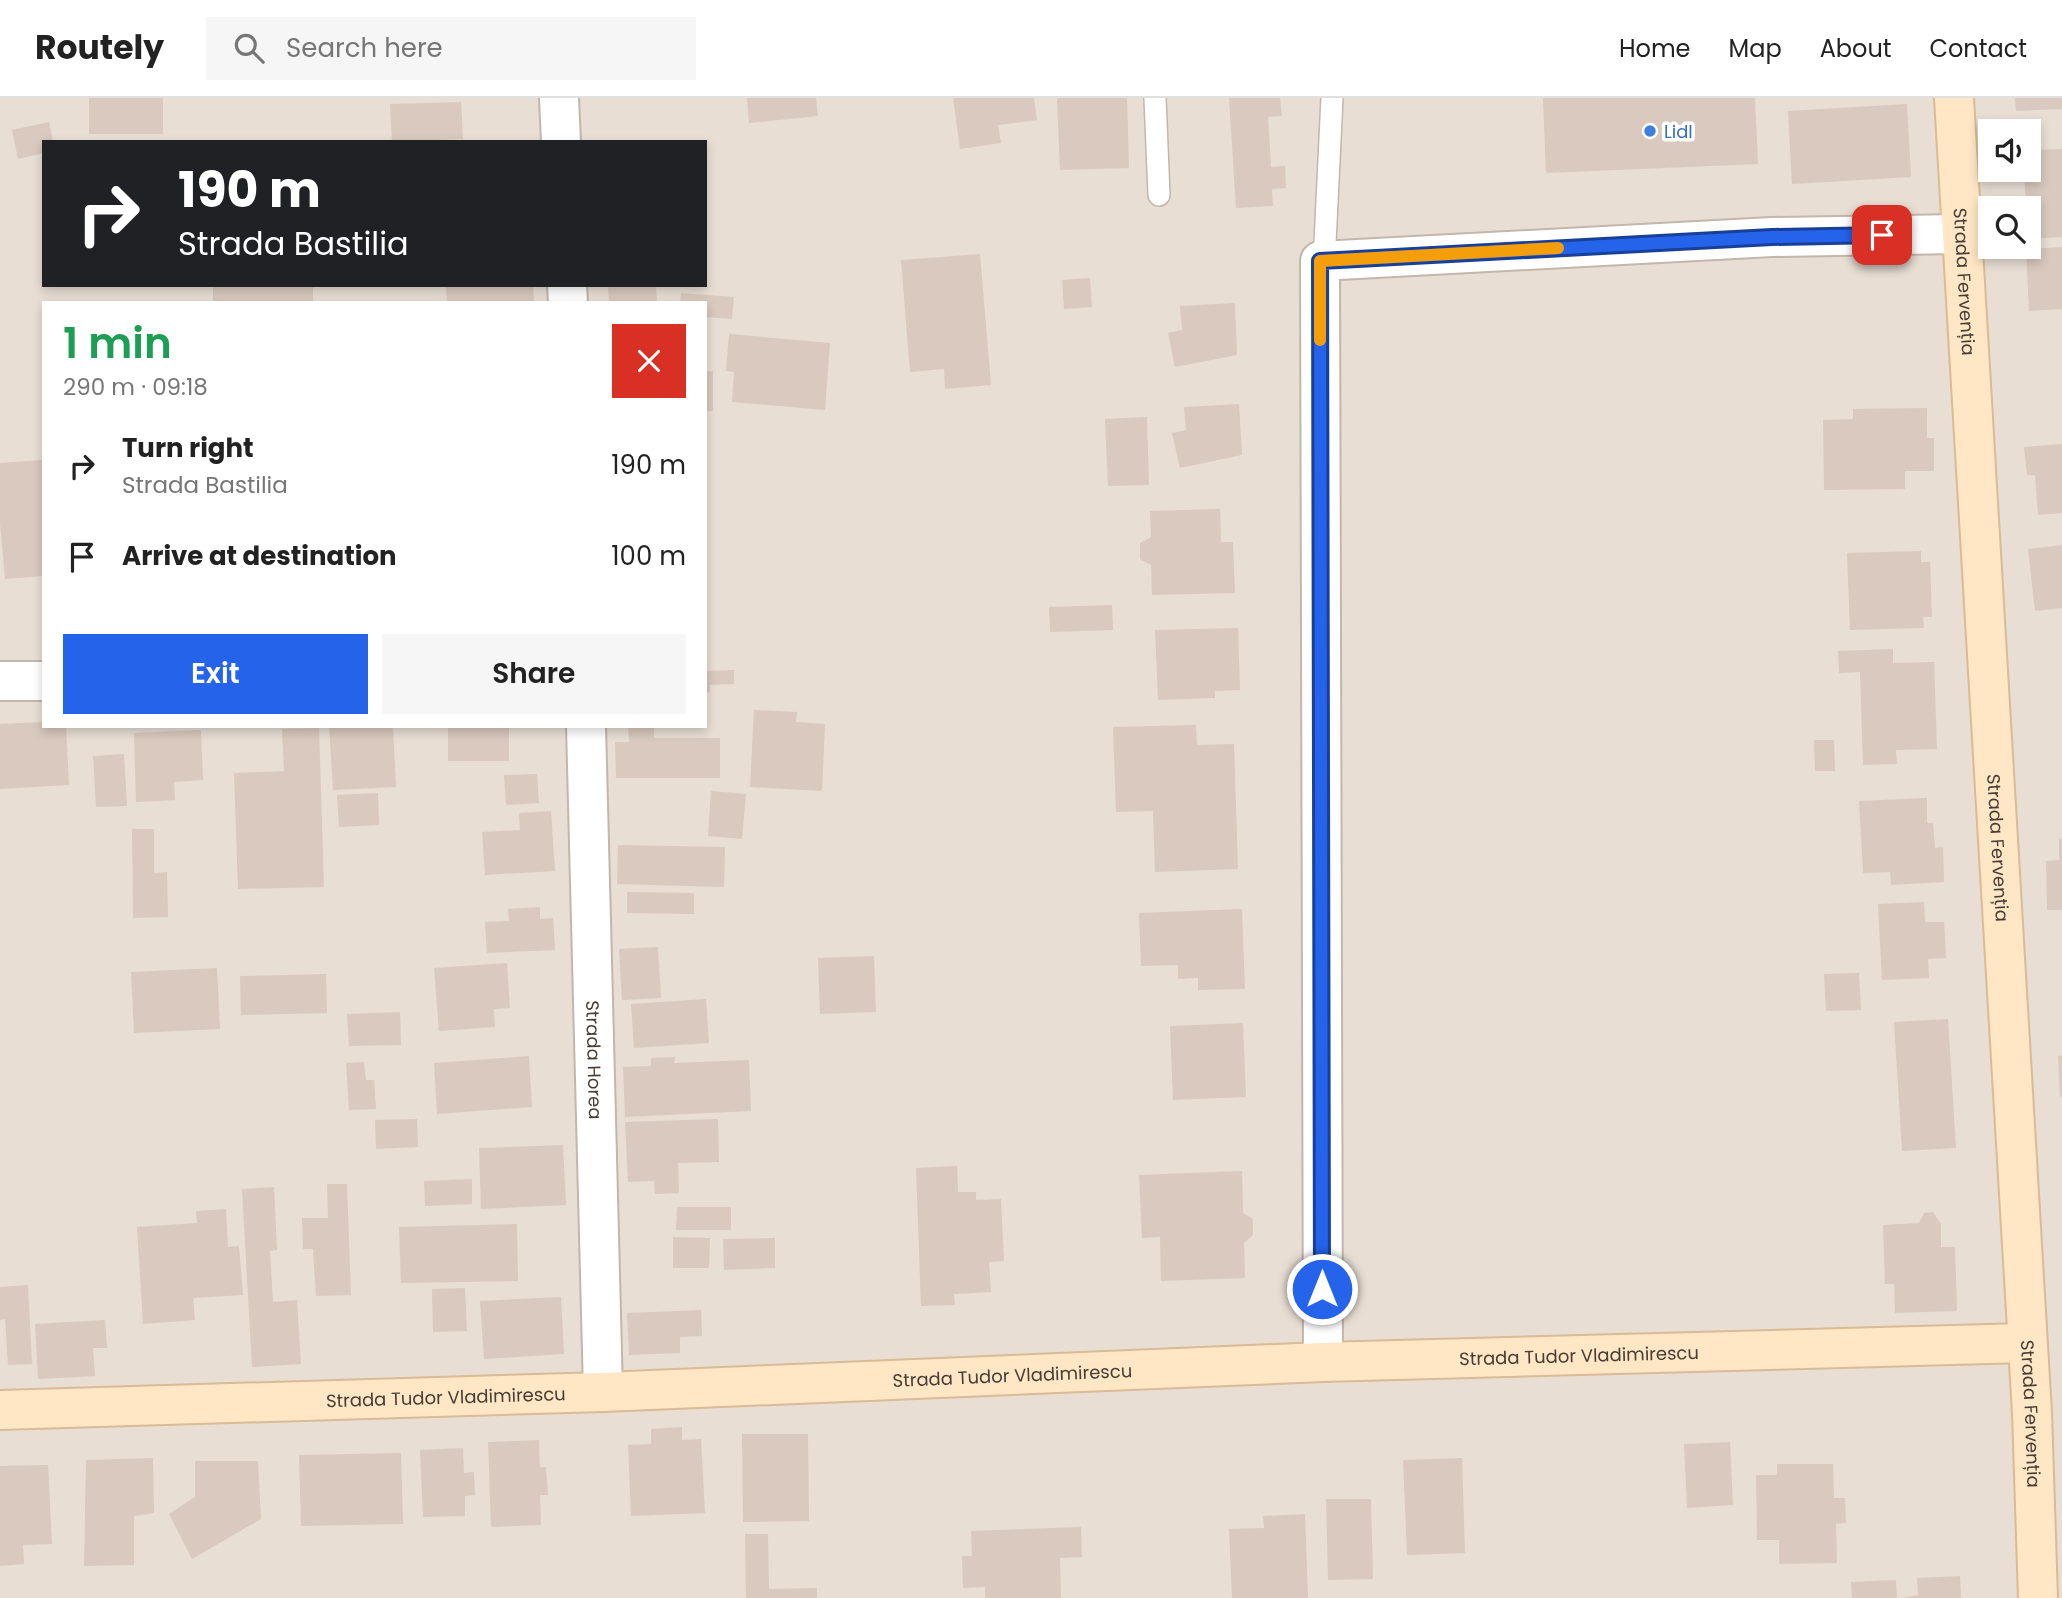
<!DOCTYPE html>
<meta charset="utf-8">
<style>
body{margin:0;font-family:Poppins,sans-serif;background:#f6f6f6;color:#222;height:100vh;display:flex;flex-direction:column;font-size:26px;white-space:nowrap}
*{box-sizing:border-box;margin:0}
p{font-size:23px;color:#767676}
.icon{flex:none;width:38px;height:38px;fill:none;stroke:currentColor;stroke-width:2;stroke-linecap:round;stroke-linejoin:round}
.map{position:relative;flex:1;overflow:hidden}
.panel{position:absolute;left:42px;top:203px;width:665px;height:427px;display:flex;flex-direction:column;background:#fff;border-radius:0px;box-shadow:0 4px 10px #0003}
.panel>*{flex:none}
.banner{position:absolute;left:42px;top:42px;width:665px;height:147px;border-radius:0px;box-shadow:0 4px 10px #0003;background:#202124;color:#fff;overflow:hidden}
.fabs{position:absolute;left:1978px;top:21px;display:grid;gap:14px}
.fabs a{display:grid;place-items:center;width:63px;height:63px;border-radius:0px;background:#fff;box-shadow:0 4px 10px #0003;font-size:35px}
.pin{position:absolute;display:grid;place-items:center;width:60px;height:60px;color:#fff;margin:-30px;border-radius:14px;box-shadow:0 4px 10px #0006}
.me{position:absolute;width:77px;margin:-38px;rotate:0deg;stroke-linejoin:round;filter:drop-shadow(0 0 5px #0008)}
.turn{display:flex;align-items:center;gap:24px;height:147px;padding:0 21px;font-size:32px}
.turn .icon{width:91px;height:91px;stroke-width:2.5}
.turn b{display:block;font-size:49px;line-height:60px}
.round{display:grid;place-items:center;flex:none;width:74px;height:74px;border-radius:0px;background:#f6f6f6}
.summary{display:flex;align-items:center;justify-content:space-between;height:119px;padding:0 21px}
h1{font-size:42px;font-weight:600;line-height:52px;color:#1e9e55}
.cta{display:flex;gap:14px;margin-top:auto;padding:14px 21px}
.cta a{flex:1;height:80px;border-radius:0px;background:#2563eb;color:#fff;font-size:28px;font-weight:600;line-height:80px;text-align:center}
.cta a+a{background:#f6f6f6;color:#222}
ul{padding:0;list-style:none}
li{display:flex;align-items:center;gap:21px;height:91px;padding:0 21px}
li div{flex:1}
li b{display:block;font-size:26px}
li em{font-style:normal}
header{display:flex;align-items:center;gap:42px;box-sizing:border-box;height:98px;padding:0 35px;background:#fff;border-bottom:2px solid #e0e0e0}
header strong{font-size:33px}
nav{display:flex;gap:38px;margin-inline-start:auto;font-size:24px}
.search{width:490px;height:63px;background:#f6f6f6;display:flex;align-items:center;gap:18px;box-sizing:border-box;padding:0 24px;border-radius:0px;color:#767676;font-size:26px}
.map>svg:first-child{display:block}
</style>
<header>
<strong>Routely</strong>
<div class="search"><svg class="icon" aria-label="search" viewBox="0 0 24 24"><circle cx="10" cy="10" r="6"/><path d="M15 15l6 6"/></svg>Search here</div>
<nav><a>Home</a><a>Map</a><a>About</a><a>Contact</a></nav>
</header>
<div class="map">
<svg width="2062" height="1500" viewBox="0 0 2062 1500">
<rect width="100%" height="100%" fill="#f4ede6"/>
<!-- residential -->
<path fill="#e8ded4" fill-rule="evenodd" d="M 0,0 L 2062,0 L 2062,1500 L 0,1500 ZM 1990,33 L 2028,33 L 2028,72 L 1990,72 ZM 44,44 L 705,44 L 705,187 L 44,187 ZM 1990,110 L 2028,110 L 2028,149 L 1990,149 ZM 44,205 L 705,205 L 705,628 L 44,628 Z"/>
<!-- building -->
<g fill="#d9c9be">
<rect x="89" y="0" width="74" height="36"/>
<path d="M 747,0 L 816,0 L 818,18 L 749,25 Z"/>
<path d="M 953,0 L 1034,0 L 1037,22 L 998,27 L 1001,45 L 960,51 Z"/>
<path d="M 1057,0 L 1127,0 L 1129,70 L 1060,72 Z"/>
<path d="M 1229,0 L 1280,0 L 1282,18 L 1268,19 L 1271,69 L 1285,68 L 1286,90 L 1272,91 L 1273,108 L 1236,110 Z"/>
<path d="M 1543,0 L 1755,0 L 1758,66 L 1546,75 Z"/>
<path d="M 2015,0 L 2062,0 L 2062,11 L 2016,13 Z"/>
<path d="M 461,4 L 463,41 L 392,44 L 390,6 Z"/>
<path d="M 1907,6 L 1911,79 L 1792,86 L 1788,13 Z"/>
<path d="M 49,24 L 53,44 L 44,44 L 44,55 L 18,61 L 12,32 Z"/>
<path d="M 2062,51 L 2062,139 L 2028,141 L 2024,72 L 2028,72 L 2028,52 Z"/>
<path d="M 2062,149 L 2062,211 L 2029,213 L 2026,151 Z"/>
<path d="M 980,156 L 991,287 L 945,291 L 944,271 L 910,274 L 901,162 Z"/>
<path d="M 1090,180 L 1092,209 L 1064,211 L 1062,182 Z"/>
<rect x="213" y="187" width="100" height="18"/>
<path d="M 446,187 L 533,187 L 534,205 L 447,205 Z"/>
<path d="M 608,187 L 656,187 L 657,205 L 609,205 Z"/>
<path d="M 681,195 L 734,199 L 732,221 L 705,219 L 705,205 L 680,205 Z"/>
<path d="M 1235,205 L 1237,257 L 1175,269 L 1168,235 L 1182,232 L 1180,208 Z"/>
<path d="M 729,236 L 830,245 L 825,312 L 732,304 L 734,274 L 726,273 Z"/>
<rect x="705" y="273" width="8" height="40"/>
<path d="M 1239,306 L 1242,357 L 1180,370 L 1172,335 L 1186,332 L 1184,309 Z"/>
<path d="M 1927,310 L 1927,340 L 1934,340 L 1934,373 L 1905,373 L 1905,391 L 1824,392 L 1823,322 L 1853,321 L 1853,311 Z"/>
<path d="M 1147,319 L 1149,387 L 1108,388 L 1105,321 Z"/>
<path d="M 2062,346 L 2062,415 L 2038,417 L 2035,377 L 2027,377 L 2024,349 Z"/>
<path d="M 41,362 L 44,362 L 44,478 L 5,481 L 0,425 L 0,365 Z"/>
<path d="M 1220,411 L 1221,444 L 1233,444 L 1235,495 L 1152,497 L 1151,467 L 1140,461 L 1140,445 L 1151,439 L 1150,413 Z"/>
<path d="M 2062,447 L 2062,510 L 2035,513 L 2028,451 Z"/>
<path d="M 1921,453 L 1921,464 L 1930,464 L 1932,519 L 1923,519 L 1924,530 L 1850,532 L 1847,455 Z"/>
<path d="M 1112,507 L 1113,532 L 1050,534 L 1049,509 Z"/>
<path d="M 1238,530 L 1240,592 L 1215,593 L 1215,600 L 1158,602 L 1155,532 Z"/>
<path d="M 1893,551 L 1893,565 L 1934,564 L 1937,651 L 1896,652 L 1897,666 L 1863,667 L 1860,574 L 1839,575 L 1838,553 Z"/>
<path d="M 734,572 L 734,586 L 710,587 L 710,594 L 705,595 L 705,573 Z"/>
<path d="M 754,612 L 797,614 L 796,624 L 825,626 L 822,693 L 750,689 Z"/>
<path d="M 44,624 L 44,628 L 66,628 L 69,687 L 0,691 L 0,626 Z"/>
<path d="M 1196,627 L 1197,647 L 1234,646 L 1238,771 L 1155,774 L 1153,713 L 1116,714 L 1113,629 Z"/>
<path d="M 329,628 L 393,628 L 396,689 L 333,692 Z"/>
<rect x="448" y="628" width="61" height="35"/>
<path d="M 628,629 L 654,629 L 654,640 L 720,640 L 720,680 L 616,680 L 615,644 L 629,644 Z"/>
<path d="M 319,630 L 324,789 L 238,791 L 234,675 L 284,673 L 282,631 Z"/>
<path d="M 201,632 L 203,682 L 174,684 L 175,702 L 136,704 L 134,635 Z"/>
<path d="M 1814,642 L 1834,642 L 1835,673 L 1815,673 Z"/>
<path d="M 124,656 L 127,708 L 96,709 L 93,658 Z"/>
<path d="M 537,676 L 539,705 L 506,707 L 504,677 Z"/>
<path d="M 711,693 L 746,696 L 742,741 L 708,738 Z"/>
<path d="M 378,695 L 379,727 L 339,729 L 337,697 Z"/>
<path d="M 1927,700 L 1927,725 L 1933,725 L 1935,750 L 1943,749 L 1944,784 L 1891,787 L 1890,774 L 1863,775 L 1859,703 Z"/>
<path d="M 551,713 L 555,773 L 485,777 L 482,734 L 520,732 L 519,715 Z"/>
<path d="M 132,731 L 154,731 L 154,775 L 167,774 L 168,819 L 133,820 Z"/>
<path d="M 2059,741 L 2062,741 L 2062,812 L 2047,812 L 2046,763 L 2059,762 Z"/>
<path d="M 618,747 L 725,749 L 724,789 L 617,786 Z"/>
<path d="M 627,794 L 694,795 L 694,816 L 627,815 Z"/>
<path d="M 1924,804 L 1925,824 L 1944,824 L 1946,860 L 1928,861 L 1929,880 L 1882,882 L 1878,806 Z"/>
<path d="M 540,809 L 540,821 L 553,820 L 555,852 L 487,855 L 485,824 L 509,823 L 508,811 Z"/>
<path d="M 1242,811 L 1245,891 L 1198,892 L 1198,880 L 1178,881 L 1178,867 L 1141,868 L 1139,815 Z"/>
<path d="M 658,849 L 661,900 L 622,902 L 619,851 Z"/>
<path d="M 874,858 L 876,914 L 820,916 L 818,860 Z"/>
<path d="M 507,865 L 510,910 L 494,911 L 495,929 L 439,933 L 434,870 Z"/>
<path d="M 217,870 L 220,931 L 134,935 L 131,874 Z"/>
<path d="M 1859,875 L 1861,912 L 1826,913 L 1824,876 Z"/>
<path d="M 326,876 L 327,915 L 241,917 L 240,878 Z"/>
<path d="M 706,901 L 709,945 L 634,950 L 631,906 Z"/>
<path d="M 400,914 L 401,947 L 349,948 L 347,916 Z"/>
<path d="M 1948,921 L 1956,1050 L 1902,1053 L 1894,924 Z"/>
<path d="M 1243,925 L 1246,999 L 1173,1002 L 1170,928 Z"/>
<path d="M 2062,957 L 2062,999 L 2060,999 L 2058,958 Z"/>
<path d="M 529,958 L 532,1009 L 437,1016 L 434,965 Z"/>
<path d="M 675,959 L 674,965 L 749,962 L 751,1013 L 625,1019 L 623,969 L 651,968 L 651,960 Z"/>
<path d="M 364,964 L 366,982 L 374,982 L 376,1011 L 349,1012 L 346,965 Z"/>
<path d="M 417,1021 L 418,1049 L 376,1051 L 375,1022 Z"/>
<path d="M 718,1021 L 719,1064 L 678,1065 L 679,1095 L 655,1096 L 654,1083 L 628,1084 L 625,1024 Z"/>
<path d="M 563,1047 L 566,1107 L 481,1111 L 479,1050 Z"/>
<path d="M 957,1068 L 958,1094 L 976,1094 L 976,1102 L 1001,1101 L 1004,1163 L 989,1164 L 991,1194 L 954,1196 L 955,1207 L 921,1208 L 916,1070 Z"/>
<path d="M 1242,1073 L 1243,1115 L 1253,1121 L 1253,1137 L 1244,1145 L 1245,1180 L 1161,1183 L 1160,1139 L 1142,1140 L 1139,1077 Z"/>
<path d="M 472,1081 L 472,1106 L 425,1108 L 424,1083 Z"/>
<path d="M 327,1086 L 347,1086 L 351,1197 L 316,1198 L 313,1151 L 303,1151 L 302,1120 L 328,1120 Z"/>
<path d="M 274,1089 L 277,1152 L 270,1153 L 273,1204 L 297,1202 L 301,1266 L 252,1269 L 242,1091 Z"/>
<path d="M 677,1109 L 731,1109 L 731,1132 L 676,1132 Z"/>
<path d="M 226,1111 L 228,1149 L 239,1148 L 243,1197 L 193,1200 L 195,1222 L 143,1226 L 137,1129 L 197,1125 L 196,1113 Z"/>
<path d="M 1933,1114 L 1941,1126 L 1941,1149 L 1955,1149 L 1957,1213 L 1895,1215 L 1894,1186 L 1885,1186 L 1883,1127 L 1919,1125 L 1924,1115 Z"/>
<path d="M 517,1126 L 518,1183 L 401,1185 L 399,1129 Z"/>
<path d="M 673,1139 L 710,1140 L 709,1170 L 673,1170 Z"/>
<path d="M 775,1140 L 775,1170 L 724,1172 L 723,1141 Z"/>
<path d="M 28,1187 L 32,1266 L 8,1267 L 5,1221 L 0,1222 L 0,1189 Z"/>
<path d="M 465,1190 L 467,1233 L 433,1234 L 432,1191 Z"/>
<path d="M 561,1199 L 564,1256 L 484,1261 L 480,1203 Z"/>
<path d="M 701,1212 L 702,1238 L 680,1239 L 680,1255 L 629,1257 L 627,1215 Z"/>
<path d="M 105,1222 L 107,1250 L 93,1250 L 95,1278 L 38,1281 L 35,1226 Z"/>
<path d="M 682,1329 L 682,1342 L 701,1341 L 705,1415 L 631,1418 L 628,1347 L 651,1346 L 651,1331 Z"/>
<path d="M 742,1336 L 808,1336 L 809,1423 L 743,1424 Z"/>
<path d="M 539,1342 L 540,1369 L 546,1369 L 548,1397 L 540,1397 L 541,1427 L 491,1429 L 488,1344 Z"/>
<path d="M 1730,1344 L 1733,1407 L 1687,1410 L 1684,1346 Z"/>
<path d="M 463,1350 L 464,1375 L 474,1374 L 475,1397 L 465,1398 L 465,1418 L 423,1419 L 420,1352 Z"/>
<path d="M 401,1355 L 403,1426 L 301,1428 L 299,1357 Z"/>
<path d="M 153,1360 L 154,1415 L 134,1418 L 134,1467 L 84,1468 L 86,1362 Z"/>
<path d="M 1462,1360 L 1465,1455 L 1407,1457 L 1403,1362 Z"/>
<path d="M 195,1363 L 258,1363 L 261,1421 L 192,1461 L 169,1416 L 195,1399 Z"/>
<path d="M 1777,1366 L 1833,1366 L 1834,1400 L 1845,1400 L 1846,1425 L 1836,1426 L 1837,1465 L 1779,1466 L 1779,1442 L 1757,1442 L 1756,1377 L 1777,1377 Z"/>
<path d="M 48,1367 L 52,1446 L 23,1447 L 24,1466 L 0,1468 L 0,1368 Z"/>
<path d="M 1326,1401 L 1371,1401 L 1373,1481 L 1328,1482 Z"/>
<path d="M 1305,1416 L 1308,1500 L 1232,1500 L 1229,1431 L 1264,1430 L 1263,1418 Z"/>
<path d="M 1081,1429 L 1082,1459 L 1060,1460 L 1061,1500 L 985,1500 L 985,1489 L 963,1490 L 962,1458 L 972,1458 L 971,1433 Z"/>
<path d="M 745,1436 L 768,1436 L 769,1491 L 817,1490 L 817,1500 L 746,1500 Z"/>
<path d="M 1960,1478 L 1961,1500 L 1901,1500 L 1918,1497 L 1917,1480 Z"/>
<path d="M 1896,1482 L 1897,1500 L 1852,1500 L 1851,1484 Z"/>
</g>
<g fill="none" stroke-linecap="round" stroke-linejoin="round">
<defs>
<g id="lane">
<path d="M 1155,0 L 1159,97"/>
<path d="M 1320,163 L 1325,145 L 1332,0"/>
</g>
<g id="street">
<path d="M 559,0 L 561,44"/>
<path d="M 567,187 L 568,205"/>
<path d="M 0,583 L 44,583"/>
<path id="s1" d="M 586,628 L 603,1294"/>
<path d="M 1323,1264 L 1320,163 L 1772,139 L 1960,136"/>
</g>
<g id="secondary">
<path id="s2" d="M 1954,0 L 2032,1315 L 2038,1500"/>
<path id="s3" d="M 0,1312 L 603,1294 L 1323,1264 L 2026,1245"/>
</g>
</defs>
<!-- lane casing -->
<use href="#lane" stroke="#c3b6ab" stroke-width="24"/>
<!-- street casing -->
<use href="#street" stroke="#c3b6ab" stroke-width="42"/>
<!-- secondary casing -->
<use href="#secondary" stroke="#d9bb96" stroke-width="42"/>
<!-- lane -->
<use href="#lane" stroke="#fff" stroke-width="21"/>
<!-- street -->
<use href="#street" stroke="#fff" stroke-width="38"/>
<!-- secondary -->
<use href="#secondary" stroke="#ffe6c5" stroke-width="38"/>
</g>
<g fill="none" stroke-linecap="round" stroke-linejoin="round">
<defs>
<path id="route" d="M 1322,1191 L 1320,163 L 1772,139 L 1882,137"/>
</defs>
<!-- route casing -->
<use href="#route" stroke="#184099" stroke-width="18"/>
<!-- route -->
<use href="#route" stroke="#2563eb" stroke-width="12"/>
<!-- slow -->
<path stroke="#f59e0b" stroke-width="12" d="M 1320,242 L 1320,163 L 1558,150"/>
</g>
<!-- markers -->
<circle fill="#3f7fe0" stroke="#fff" stroke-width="2.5" cx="1650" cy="33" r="7"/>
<g text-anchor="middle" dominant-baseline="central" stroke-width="7" stroke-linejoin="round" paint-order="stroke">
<!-- shop labels -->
<g font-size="18" fill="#366cbe" stroke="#fff" text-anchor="start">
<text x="1664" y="33">Lidl</text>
</g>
<!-- street labels -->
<g font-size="18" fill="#473d35" stroke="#fff">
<text stroke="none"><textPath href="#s2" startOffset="184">Strada Fervenția</textPath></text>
<text stroke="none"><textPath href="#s2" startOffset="751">Strada Fervenția</textPath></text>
<text stroke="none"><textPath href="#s1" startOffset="334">Strada Horea</textPath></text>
<text stroke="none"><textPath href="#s3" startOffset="1580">Strada Tudor Vladimirescu</textPath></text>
<text stroke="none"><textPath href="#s3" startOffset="1013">Strada Tudor Vladimirescu</textPath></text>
<text stroke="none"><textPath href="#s3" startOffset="446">Strada Tudor Vladimirescu</textPath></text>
<text stroke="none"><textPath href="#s2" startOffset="1318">Strada Fervenția</textPath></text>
</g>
</g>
</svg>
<div class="fabs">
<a><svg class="icon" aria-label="sound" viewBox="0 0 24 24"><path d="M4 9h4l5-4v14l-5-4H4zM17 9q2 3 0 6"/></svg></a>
<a><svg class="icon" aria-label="search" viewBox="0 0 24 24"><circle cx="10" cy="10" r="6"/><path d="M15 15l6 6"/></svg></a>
</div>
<div class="pin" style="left:1882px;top:137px;background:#d93025"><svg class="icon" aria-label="arrive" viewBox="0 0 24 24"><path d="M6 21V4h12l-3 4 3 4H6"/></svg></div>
<svg class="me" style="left:1322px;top:1191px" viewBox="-20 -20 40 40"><circle r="17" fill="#2563eb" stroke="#fff" stroke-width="3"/><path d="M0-11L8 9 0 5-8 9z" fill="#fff"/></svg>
<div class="banner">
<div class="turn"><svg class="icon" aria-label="right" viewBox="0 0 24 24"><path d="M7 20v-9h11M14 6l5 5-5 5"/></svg><div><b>190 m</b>Strada Bastilia</div></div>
</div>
<section class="panel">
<div class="summary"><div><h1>1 min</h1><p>290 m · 09:18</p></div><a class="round" style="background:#d93025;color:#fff"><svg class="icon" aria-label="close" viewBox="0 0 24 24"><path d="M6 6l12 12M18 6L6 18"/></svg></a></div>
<ul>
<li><svg class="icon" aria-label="right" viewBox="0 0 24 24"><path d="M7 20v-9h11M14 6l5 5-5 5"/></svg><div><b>Turn right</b><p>Strada Bastilia</p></div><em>190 m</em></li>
<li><svg class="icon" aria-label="arrive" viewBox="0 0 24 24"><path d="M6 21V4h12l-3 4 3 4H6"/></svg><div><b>Arrive at destination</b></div><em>100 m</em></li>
</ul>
<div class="cta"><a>Exit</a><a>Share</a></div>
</section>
</div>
